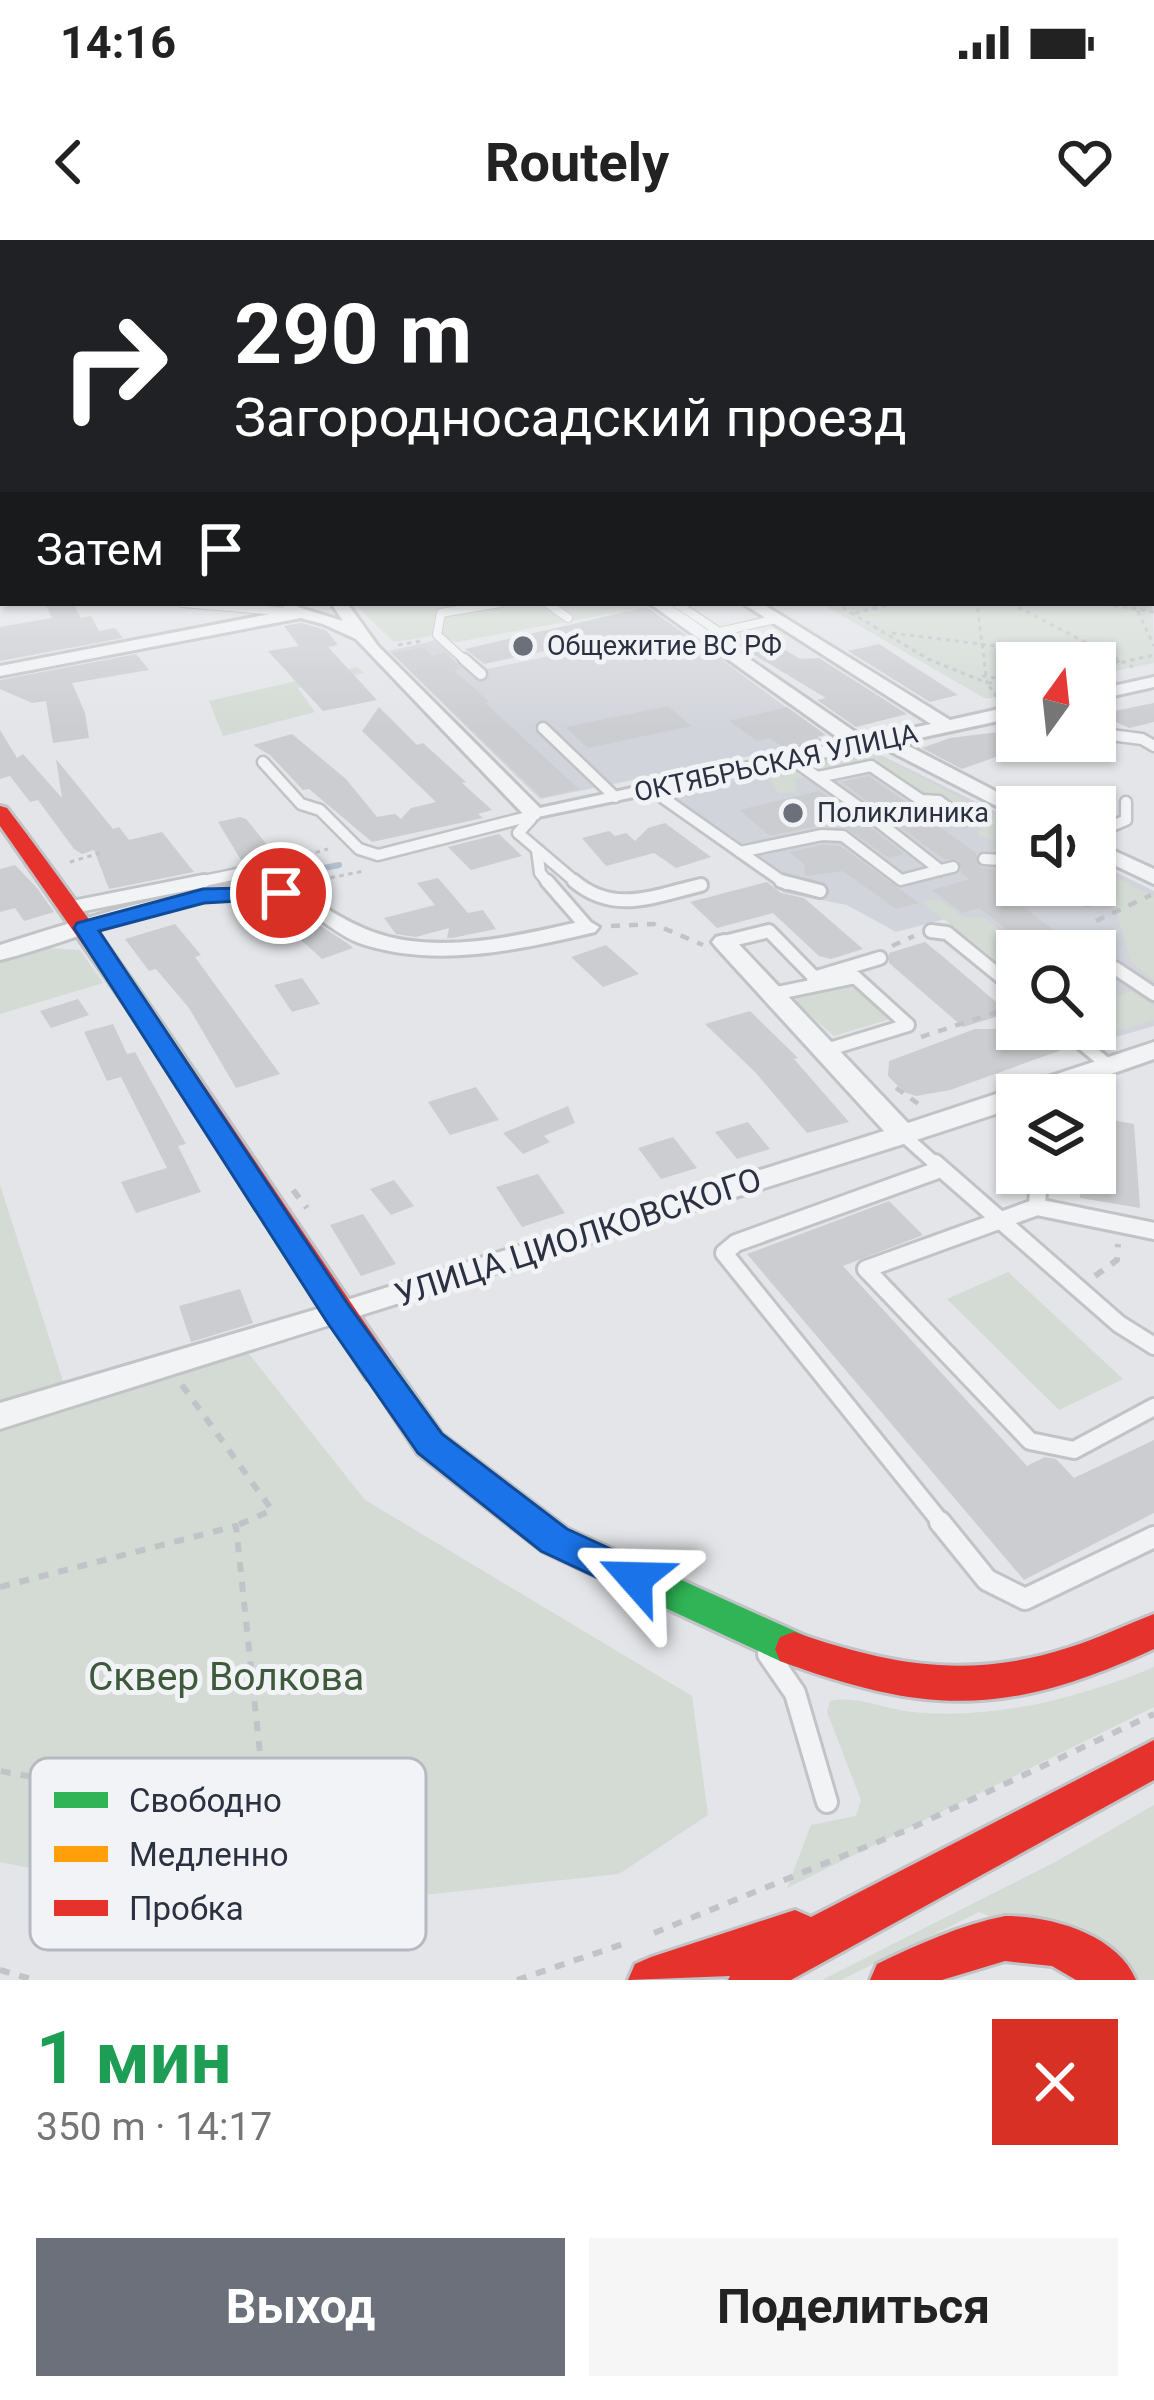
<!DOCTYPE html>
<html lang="ru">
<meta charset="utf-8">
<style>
body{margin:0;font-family:Roboto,sans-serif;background:#f6f6f6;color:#222;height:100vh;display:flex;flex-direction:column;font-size:45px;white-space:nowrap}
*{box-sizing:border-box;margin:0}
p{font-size:39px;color:#767676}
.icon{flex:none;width:66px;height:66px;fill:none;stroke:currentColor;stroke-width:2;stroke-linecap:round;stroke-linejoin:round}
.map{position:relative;height:1740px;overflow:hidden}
.details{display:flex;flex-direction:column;background:#fff;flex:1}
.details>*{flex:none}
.guide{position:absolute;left:0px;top:0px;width:1155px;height:366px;box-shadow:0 3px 9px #0004;background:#202124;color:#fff;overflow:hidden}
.needle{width:78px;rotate:15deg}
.tools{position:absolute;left:996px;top:402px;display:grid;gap:24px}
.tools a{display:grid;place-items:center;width:120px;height:120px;border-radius:0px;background:#fff;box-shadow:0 3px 9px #0004;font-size:60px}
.pin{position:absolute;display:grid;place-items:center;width:102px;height:102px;color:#fff;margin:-51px;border:6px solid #fff;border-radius:50%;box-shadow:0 3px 12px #0007}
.me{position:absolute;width:132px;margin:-66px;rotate:295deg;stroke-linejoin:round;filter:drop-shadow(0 0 9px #0008)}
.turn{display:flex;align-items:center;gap:42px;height:252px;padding:0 36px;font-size:54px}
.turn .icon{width:156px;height:156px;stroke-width:2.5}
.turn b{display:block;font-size:84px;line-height:102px}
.then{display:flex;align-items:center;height:114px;padding:0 36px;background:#0003;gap:24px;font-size:45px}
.round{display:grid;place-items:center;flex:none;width:126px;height:126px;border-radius:0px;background:#f6f6f6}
.summary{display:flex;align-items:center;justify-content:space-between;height:204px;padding:0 36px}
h1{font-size:72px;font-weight:700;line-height:90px;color:#1e9e55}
.action{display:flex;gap:24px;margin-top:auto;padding:24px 36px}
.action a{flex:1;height:138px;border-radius:0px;background:#6b707b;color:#fff;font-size:48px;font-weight:700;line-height:138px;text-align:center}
.action a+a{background:#f6f6f6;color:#222}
.status{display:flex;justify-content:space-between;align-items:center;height:84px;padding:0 60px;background:#fff;direction:ltr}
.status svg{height:33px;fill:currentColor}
header{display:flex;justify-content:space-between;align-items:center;height:156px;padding:0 36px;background:#fff;font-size:54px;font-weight:700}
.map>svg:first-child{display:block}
</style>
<div class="status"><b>14:16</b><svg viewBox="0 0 49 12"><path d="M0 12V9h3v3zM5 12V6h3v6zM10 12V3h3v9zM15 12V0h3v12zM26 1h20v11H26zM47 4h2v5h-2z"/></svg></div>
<header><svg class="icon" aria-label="back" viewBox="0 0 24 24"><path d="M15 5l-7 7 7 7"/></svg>Routely<svg class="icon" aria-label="heart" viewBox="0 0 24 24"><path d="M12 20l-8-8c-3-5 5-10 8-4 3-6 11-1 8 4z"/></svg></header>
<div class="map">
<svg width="1154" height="1740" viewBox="0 0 1154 1740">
<rect width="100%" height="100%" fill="#e3e5e8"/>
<!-- built -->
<g fill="#d2d4db">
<path d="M 626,371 L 669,399 L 699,403 L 822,494 L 817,497 L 823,501 L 540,559 L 389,411 L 436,400 L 452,415 L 467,413 L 488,429 L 587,408 L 562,388 Z"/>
<path d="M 868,509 L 1017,582 L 1017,645 L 1095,645 L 1095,622 L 1154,651 L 1154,786 L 1109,799 L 1095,788 L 1095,711 L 1017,711 L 1017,731 L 949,678 L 896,692 L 847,665 L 784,653 L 652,559 Z"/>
</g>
<!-- green -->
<g fill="#d3dbd4">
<path d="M 1152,330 L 1154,423 L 1095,435 L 1095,423 L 1017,423 L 1017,452 L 986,459 L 820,363 L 1152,363 Z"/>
<path d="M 353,363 L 670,363 L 456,402 L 437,395 L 394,402 Z"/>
<path d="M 357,427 L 364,433 L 298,448 L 315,472 L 223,496 L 209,461 Z"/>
<path d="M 876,514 L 1017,587 L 1017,607 L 978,596 L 980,581 L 875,524 L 795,539 L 797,552 L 779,554 L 770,538 Z"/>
<path d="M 1095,627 L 1154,657 L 1154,740 L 1131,722 L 1112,657 L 1092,645 Z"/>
<path d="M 938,659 L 963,677 L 985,678 L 1012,699 L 1017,737 L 922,662 Z"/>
<path d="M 42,708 L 80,710 L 103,743 L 0,774 L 0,719 Z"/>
<path d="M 846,744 L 855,745 L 889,777 L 887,780 L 834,796 L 795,762 L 797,757 Z"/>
<path d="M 1132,751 L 1154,766 L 1154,780 L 1117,791 L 1095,783 L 1095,764 Z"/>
<path d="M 0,945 L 63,1141 L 234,1095 L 365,1260 L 692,1456 L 708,1575 L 619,1634 L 254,1673 L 0,1622 Z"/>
<path d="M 1008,1032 L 1123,1139 L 1059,1170 L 947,1059 Z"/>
<path d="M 1154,1427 L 1154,1467 L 787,1648 L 811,1585 L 856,1576 L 861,1560 L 827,1472 L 830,1461 C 858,1455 885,1470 913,1472 C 995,1480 1080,1458 1154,1427 Z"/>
<path d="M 1154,1565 L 1154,1740 L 1141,1740 L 979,1672 L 841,1740 L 822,1740 L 1057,1621 Z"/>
</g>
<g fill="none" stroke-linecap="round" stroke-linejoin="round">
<!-- stream-far1 -->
<path stroke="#b4c0d0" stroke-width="6" d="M 242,644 L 339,625"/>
<!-- stream -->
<path stroke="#b4c0d0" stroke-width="8" d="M 136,664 L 258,641"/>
</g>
<!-- building -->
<g fill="#cccdd0">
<path d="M 45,363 L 73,363 L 81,378 L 91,376 L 99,391 L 115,388 L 123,398 L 0,421 L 0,387 L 52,378 Z"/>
<path d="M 647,367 L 704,408 L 646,421 L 610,397 L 484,424 L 465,409 Z"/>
<path d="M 301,383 L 326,390 L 338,405 L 328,407 L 377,460 L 323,471 L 268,411 L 299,406 L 284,386 Z"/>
<path d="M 756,392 L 800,419 L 819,418 L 907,474 L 856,487 L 817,460 L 826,458 L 728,399 Z"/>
<path d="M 879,404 L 958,455 L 930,462 L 848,411 Z"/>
<path d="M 423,407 L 432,416 L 445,413 L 455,422 L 461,429 L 454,430 L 489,462 L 485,463 L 579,549 L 542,558 L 392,413 Z"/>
<path d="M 136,414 L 149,430 L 72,443 L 85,473 L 89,498 L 53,503 L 46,461 L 32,463 L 0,449 L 0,440 Z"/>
<path d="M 1154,463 L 1154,482 L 1129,488 L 1099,474 Z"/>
<path d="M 668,466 L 691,486 L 588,508 L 566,487 Z"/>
<path d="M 379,467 L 417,505 L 423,503 L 466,542 L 462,543 L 492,570 L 478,574 L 483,578 L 372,602 L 309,549 L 303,550 L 270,515 L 253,505 L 292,494 L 346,539 L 377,577 L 395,574 L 401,579 L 411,568 L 436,562 L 362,491 Z"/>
<path d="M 787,467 L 826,495 L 817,497 L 823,501 L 787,510 L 770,498 L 757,501 L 729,481 Z"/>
<path d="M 0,490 L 17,518 L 23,514 L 62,558 L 56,519 L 113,589 L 119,587 L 129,600 L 162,592 L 194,632 L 109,649 L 94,610 L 82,614 L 74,609 L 38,560 L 30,562 L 10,536 L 0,539 Z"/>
<path d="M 998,492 L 1021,508 L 962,529 L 922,508 L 950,498 Z"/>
<path d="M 869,536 L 976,613 L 980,628 L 999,630 L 1017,645 L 1064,645 L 1068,654 L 1023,667 L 1082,711 L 1035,711 L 979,668 L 962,673 L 932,650 L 970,639 L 961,633 L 959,620 L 943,619 L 842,542 Z"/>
<path d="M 819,551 L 859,578 L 904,614 L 889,618 L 843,586 L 821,585 L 770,596 L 739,570 Z"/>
<path d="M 240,577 L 246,579 L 276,616 L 241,620 L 218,582 Z"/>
<path d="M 665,583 L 711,617 L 676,628 L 654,613 L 606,626 L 582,598 L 609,591 L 615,596 L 626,593 L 635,601 L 648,588 Z"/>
<path d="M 499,594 L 522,616 L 471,630 L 448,607 Z"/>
<path d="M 823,605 L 840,606 L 919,663 L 896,669 L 843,631 L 805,636 L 804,624 L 789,612 Z"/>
<path d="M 15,625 L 37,648 L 54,672 L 24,681 L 15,668 L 0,672 L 0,629 Z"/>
<path d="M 438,638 L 468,673 L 483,670 L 496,689 L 452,698 L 447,698 L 449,688 L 416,697 L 396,694 L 384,678 L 435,665 L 417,643 Z"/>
<path d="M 767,642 L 781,653 L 804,658 L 863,709 L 831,719 L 819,716 L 773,673 L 717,688 L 690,662 Z"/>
<path d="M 299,672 L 347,703 L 353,708 L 322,719 L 278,679 Z"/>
<path d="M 175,684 L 201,715 L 195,717 L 280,834 L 236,848 L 189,768 L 156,729 L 149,731 L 125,699 Z"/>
<path d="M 925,702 L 941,715 L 1009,773 L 963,787 L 889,723 L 889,713 Z"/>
<path d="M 606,705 L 639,734 L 603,747 L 571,717 Z"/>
<path d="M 302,738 L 320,764 L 292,772 L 274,745 Z"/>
<path d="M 78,759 L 89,775 L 51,788 L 40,771 Z"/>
<path d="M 750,771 L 798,818 L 794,819 L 849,882 L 807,893 L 755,832 L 705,784 Z"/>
<path d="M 113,784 L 127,814 L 135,812 L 186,904 L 178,906 L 201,952 L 136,973 L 121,942 L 167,928 L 121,837 L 107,841 L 84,792 Z"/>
<path d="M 975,789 L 1055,789 L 1070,807 L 950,850 L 916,856 L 904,852 L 888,836 L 889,821 Z"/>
<path d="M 476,847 L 499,880 L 450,895 L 428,862 Z"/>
<path d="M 568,866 L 575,883 L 544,896 L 550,902 L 523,914 L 503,893 Z"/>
<path d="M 1095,877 L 1134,884 L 1140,968 L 1080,958 L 1080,933 L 1095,933 Z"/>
<path d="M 748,882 L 770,909 L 737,919 L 715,892 Z"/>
<path d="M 673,897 L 697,928 L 661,939 L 638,908 Z"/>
<path d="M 538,934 L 565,973 L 522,987 L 496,947 Z"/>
<path d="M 394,940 L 414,966 L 391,975 L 370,949 Z"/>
<path d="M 889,961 L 923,995 L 843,1026 L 1027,1226 L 1045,1217 L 1056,1219 L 1074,1238 L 1154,1200 L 1154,1273 L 1024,1340 L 747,1014 Z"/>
<path d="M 363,974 L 396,1024 L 361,1036 L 330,985 Z"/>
<path d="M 240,1049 L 253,1083 L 191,1102 L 179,1066 Z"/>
</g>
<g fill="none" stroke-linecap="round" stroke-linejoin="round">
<defs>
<g id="lane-far4">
<path d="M 182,363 L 301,373 L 287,365"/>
<path d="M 547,363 L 568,378"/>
<path d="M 676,363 L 719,392 L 776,379"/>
<path d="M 467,422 L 437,395 L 441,373 L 500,363"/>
</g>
<g id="lane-far3">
<path d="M 464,419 L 481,434"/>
<path d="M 543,488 L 615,557"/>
<path d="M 1095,493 L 1142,499 L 1154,506"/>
<path d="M 793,520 L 862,569"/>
<path d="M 263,522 L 301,564 L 320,570 L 359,609 L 378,615 L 535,575"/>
<path d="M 818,537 L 871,526 L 921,560 L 939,561 L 964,580"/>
<path d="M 652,550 L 786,644"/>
<path d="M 867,573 L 940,630 L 953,627"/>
<path d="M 531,579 L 518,593 L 578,644"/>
<path d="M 1095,593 L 1126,580 L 1126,562"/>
<path d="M 537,610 L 540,633 L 549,644"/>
<path d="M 740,612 L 822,595 L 843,596 L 901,640 L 940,630"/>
<path d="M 984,619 L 1017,621"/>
<path d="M 189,644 L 291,623"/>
</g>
<g id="lane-far2">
<path d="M 547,641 L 587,687"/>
<path d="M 574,641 C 614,675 654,656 701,645"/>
<path d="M 781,641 L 820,651"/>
<path d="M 1074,645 L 1087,658"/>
<path d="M 73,667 L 204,641"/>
<path d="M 931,691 L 947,693 L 1017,750"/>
<path d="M 724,702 L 769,691 L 814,737"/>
<path d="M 1115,728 L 1154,754"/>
<path d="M 813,738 L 880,718"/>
<path d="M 773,754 L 855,737 L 908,785 L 826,810"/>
<path d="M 1065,789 L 1110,827"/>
<path d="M 903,895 L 938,926"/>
</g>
<g id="lane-far1">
<path d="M 935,923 L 1119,1084 L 1154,1106"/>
<path d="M 938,930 L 736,1003 L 724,1013 L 943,1285"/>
<path d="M 1039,933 L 1037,967 L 1154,991"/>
<path d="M 1037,967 L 866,1029 L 1030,1201 L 1074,1210 L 1154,1167"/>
</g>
<g id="lane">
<path d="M 940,1282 L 987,1340 L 1025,1359 L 1154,1297"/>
<path d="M 768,1414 L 795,1453 L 827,1562"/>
</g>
<g id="street">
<rect x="0" y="254" width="3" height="8"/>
<rect x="1152" y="314" width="2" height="10"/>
<path d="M 331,363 L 347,363 L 378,406 L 540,568 L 844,502 L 649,363 L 668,363 L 864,498 L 931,484 L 742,363 L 761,363 L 950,480 L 1017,465 L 1017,477 L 901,502 L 1026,567 L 1017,567 L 1017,575 L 1010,573 L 880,506 L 528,579 L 356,399 L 323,384 L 301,378 L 0,436 L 0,426 L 301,368 L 343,381 Z"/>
<path d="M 1154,437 L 1154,447 L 1095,460 L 1095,450 Z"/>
<path d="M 1095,602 L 1154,629 L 1154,644 L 1095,616 Z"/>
<path d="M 243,646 C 317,647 315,670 373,692 C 439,716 522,695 587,680 L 599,687 L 595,692 C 520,710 434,729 359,703 C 330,692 308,664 278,660 C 183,647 89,698 0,720 L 0,705 C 80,680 159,653 243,646 Z"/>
<path d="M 724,695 L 732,697 L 908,883 L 1154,802 L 1154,819 L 1051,855 L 1017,855 L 1017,867 L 913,901 L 0,1189 L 0,1163 L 331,1065 L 884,891 L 716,707 L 712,702 L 716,697 Z"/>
</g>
<path id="fast" d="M 379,1118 L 391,1121 L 442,1194 L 568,1289 L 808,1397 L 813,1409 L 808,1421 L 794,1426 L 780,1421 L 542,1311 L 418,1214 L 363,1130 L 367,1121 Z"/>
<path id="slow" d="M 0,305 L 3,304"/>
<g id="jam">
<path d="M 0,566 L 7,568 C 143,747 263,936 391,1121 L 395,1130 L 391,1139 L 379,1142 L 367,1139 L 134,778 L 0,586 Z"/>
<path d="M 1154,1374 L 1154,1409 C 1009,1476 929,1476 780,1421 L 775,1409 L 780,1397 L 794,1392 C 890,1425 968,1440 1067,1408 C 1097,1399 1125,1385 1154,1374 Z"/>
<path d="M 1154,1500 L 1154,1540 L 791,1740 L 728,1740 L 730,1736 L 628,1740 L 635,1724 L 651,1717 L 795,1670 L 811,1677 Z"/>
<path d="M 1005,1676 C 1051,1676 1117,1694 1136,1740 L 1076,1740 L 1052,1726 L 1005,1721 L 942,1740 L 870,1740 L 877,1724 C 919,1704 960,1685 1005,1676 Z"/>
</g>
</defs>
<!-- lane-far4 casing -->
<use href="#lane-far4" stroke="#c1c3c6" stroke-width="10"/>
<!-- lane-far3 casing -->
<use href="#lane-far3" stroke="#c1c3c6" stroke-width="15"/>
<!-- lane-far2 casing -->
<use href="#lane-far2" stroke="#c1c3c6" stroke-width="18"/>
<!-- lane-far1 casing -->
<use href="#lane-far1" stroke="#c1c3c6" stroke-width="22"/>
<!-- lane casing -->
<use href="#lane" stroke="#c1c3c6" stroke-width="26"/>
<!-- street casing -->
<use href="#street" stroke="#c1c3c6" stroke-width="6"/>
<!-- fast casing -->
<use href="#fast" stroke="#c1c3c6" stroke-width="6"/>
<!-- slow casing -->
<use href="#slow" stroke="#c1c3c6" stroke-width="33"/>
<!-- jam casing -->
<use href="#jam" stroke="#c1c3c6" stroke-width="6"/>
<!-- path-far2 -->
<g stroke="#c2c3c8" stroke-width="3" stroke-dasharray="4.5 4.5" stroke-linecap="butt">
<path d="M 835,363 L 928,419 L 987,443 L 977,363"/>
<path d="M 1010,363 L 1133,427"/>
<path d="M 1096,363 L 1154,372"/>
<path d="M 1134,363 L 1154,406"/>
<path d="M 855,373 L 896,363"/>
<path d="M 892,393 L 1124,422"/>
<path d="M 398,405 L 422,401"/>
<path d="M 1095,428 L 1154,415"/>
<path d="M 982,436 L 1013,440"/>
<path d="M 997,457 L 987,443 L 1017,442"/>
<path d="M 307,615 L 328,609"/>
<path d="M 70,622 L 100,613"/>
<path d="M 304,643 L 364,631"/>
</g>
<!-- path-far1 -->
<g stroke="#c2c3c8" stroke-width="4.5" stroke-dasharray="9 9" stroke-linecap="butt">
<path d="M 304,643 L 316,641"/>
<path d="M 1096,681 L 1151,655"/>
<path d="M 611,686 L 654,684 L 703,705"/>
<path d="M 892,706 L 914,696"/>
<path d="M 921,797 L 1012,767"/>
<path d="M 896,848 L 920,865"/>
</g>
<!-- path -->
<g stroke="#c2c3c8" stroke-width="6" stroke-dasharray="10 10" stroke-linecap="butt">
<path d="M 293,950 L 307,968"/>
<path d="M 1095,1036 L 1117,1020 L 1118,1004"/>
<path d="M 182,1145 L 272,1270 L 236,1286"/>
<path d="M 0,1347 L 236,1286 L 267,1580 L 0,1531"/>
<path d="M 654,1693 L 907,1590 L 1154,1474"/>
<path d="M 0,1730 L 34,1740"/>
<path d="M 517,1740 L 626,1703"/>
</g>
<!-- lane-far4 -->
<use href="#lane-far4" stroke="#f2f3f5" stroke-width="8"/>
<!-- lane-far3 -->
<use href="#lane-far3" stroke="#f2f3f5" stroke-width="10"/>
<!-- lane-far2 -->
<use href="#lane-far2" stroke="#f2f3f5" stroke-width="12"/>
<!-- lane-far1 -->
<use href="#lane-far1" stroke="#f2f3f5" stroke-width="16"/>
<!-- lane -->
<use href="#lane" stroke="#f2f3f5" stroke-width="20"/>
<!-- street -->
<use href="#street" fill="#f2f3f5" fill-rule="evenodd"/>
<!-- fast -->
<use href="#fast" fill="#30b455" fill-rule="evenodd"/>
<!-- slow -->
<use href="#slow" stroke="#ff9f0a" stroke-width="27"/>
<!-- jam -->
<use href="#jam" fill="#e5322d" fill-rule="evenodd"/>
</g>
<!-- sky -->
<linearGradient id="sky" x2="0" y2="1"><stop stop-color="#93b9de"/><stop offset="0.5" stop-color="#f2f3f5"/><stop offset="1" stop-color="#f2f3f5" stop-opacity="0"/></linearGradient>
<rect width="1154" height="489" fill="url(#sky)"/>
<!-- route -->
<path fill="#1a73e8" stroke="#114b97" stroke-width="3" d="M 281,647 L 293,653 L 289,658 L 204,663 L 99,691 L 349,1066 L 442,1194 L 567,1289 L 648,1326 L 653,1338 L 648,1349 L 635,1354 L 622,1349 L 541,1311 L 418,1213 L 327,1082 L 74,688 L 77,683 L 203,649 Z"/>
<!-- markers -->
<g fill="#6b707b" stroke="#f1f3f7" stroke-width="4.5">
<circle cx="523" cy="406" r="12"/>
<circle cx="793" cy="573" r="12"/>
</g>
<g text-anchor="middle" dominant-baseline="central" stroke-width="10" stroke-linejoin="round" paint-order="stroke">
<!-- far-poi labels -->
<g font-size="27" fill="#2b3140" stroke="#f1f3f7" text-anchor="start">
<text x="547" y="406">Общежитие ВС РФ</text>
<text x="817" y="573">Поликлиника</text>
</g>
<!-- far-street labels -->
<g font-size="27" fill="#2b3140" stroke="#f1f3f7">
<text transform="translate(776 523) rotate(-12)">ОКТЯБРЬСКАЯ УЛИЦА</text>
</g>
<!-- street labels -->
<g font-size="33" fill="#2b3140" stroke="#f1f3f7">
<text transform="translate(578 997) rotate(-18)">УЛИЦА ЦИОЛКОВСКОГО</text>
</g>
<!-- near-park labels -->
<g font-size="39" fill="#3e5a3a" stroke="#f1f3f7">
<text x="226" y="1437">Сквер Волкова</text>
</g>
</g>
<!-- legend -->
<rect x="30" y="1518" width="396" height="192" rx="18" fill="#f1f3f7" stroke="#b6b9c0" stroke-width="3"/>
<rect x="54" y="1552" width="54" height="16" fill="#30b455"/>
<rect x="54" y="1606" width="54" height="16" fill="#ff9f0a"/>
<rect x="54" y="1660" width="54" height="16" fill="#e5322d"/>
<g font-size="33" fill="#2b3140">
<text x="129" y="1572">Свободно</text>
<text x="129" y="1626">Медленно</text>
<text x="129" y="1680">Пробка</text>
</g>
</svg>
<div class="tools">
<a><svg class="needle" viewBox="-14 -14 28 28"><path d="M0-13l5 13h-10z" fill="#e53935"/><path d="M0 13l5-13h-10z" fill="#767676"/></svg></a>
<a><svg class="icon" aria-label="sound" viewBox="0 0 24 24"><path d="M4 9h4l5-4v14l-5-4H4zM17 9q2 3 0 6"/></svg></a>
<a><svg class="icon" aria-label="search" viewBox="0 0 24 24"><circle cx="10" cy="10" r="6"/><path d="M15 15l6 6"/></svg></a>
<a><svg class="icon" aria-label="layers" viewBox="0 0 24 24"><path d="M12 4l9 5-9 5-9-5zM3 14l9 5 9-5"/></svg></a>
</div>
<div class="pin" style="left:281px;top:653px;background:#d93025"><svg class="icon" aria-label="arrive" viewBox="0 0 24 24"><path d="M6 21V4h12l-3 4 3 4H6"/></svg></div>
<svg class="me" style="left:635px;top:1338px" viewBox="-20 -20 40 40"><path d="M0-17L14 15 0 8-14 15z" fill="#1a73e8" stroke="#fff" stroke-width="4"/></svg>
<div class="guide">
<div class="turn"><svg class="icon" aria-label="right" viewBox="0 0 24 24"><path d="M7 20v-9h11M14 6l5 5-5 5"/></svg><div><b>290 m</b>Загородносадский проезд</div></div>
<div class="then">Затем<svg class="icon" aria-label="arrive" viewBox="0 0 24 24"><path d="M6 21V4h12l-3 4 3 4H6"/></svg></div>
</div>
</div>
<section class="details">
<div class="summary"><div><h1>1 мин</h1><p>350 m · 14:17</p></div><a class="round" style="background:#d93025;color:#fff"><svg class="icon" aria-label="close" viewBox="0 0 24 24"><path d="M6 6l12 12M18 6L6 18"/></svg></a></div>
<div class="action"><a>Выход</a><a>Поделиться</a></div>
</section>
